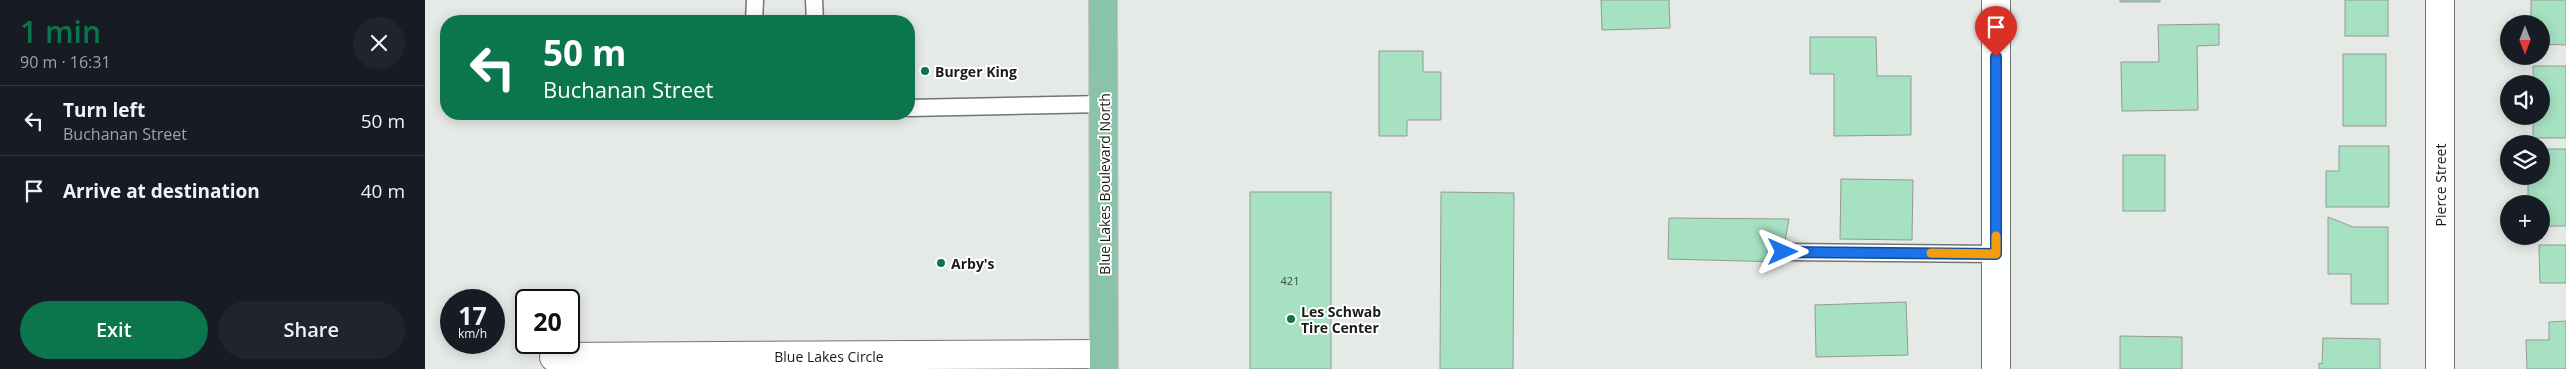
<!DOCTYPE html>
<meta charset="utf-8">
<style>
body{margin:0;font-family:"Open Sans",sans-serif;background:#20242c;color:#f1f3f6;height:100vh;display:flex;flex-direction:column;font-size:19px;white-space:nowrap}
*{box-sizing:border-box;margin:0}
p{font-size:16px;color:#9ea1a6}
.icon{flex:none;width:28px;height:28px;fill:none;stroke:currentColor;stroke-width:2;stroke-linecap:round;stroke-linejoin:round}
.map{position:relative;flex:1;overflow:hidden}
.side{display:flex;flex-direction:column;background:#171b24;width:425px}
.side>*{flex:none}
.banner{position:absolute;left:15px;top:15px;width:475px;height:105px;border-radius:20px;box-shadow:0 2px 12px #0003;background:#0b754e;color:#fff;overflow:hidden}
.needle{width:32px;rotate:180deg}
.fabs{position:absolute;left:2075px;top:15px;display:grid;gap:10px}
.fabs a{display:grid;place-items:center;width:50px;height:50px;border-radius:50%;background:#171b24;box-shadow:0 2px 12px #0003;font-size:25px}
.speed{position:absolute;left:15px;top:289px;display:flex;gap:10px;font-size:25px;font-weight:700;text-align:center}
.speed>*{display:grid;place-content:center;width:65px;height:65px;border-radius:50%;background:#171b24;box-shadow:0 2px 12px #0003;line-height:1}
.speed small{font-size:12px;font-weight:400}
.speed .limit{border:2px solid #111;border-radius:8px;background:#fff;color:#111}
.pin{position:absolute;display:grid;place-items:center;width:42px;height:42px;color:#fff;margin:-51px -21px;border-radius:50% 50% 50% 0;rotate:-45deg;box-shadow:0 0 5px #0007}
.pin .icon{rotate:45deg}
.me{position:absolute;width:55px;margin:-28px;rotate:90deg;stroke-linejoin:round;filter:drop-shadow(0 0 4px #0008)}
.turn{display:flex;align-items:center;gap:18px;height:105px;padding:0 20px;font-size:22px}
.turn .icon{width:65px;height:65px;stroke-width:2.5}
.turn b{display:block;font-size:35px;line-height:42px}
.round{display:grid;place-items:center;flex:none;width:52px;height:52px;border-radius:26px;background:#20242c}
.summary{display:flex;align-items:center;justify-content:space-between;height:85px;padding:0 20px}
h1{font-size:30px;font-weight:600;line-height:38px;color:#0b754e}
.cta{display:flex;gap:10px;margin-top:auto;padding:10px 20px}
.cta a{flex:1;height:58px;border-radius:30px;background:#0b754e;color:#fff;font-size:20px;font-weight:600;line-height:58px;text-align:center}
.cta a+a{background:#20242c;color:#f1f3f6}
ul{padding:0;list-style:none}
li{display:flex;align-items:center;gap:15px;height:70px;padding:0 20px;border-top:1px solid #363941}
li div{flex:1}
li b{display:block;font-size:19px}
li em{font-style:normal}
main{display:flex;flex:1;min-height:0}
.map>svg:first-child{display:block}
</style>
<main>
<section class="side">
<div class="summary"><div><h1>1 min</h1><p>90 m · 16:31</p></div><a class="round"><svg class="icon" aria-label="close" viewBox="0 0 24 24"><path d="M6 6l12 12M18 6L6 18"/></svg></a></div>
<ul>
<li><svg class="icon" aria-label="left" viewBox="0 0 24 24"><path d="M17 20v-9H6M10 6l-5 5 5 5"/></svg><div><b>Turn left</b><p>Buchanan Street</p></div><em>50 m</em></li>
<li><svg class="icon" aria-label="arrive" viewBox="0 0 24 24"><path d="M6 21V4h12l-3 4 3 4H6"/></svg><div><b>Arrive at destination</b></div><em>40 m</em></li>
</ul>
<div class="cta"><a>Exit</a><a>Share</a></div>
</section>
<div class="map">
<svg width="2141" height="369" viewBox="0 0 2141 369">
<rect width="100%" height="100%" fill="#e6eae7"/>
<!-- building -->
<g fill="#a6e2c2" stroke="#959896">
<path d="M 1176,0 L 1244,0 L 1245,28 L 1177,30 Z"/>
<rect x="1695" y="0" width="40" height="2"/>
<rect x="1920" y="0" width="43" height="36"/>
<path d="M 2106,0 L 2141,0 L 2141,45 L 2116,44 L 2116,24 L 2106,24 Z"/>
<path d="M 1794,24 L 1794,45 L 1772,46 L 1773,110 L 1697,111 L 1696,62 L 1734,62 L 1733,25 Z"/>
<path d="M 1385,37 L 1451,37 L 1452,76 L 1486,76 L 1486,135 L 1409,136 L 1409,74 L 1385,74 Z"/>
<path d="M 954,51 L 998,51 L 998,72 L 1016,72 L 1016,120 L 982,120 L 982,136 L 954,136 Z"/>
<rect x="1918" y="54" width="43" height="72"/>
<path d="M 2108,66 L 2141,66 L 2141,138 L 2108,138 L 2108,116 L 2116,116 L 2116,84 L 2108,84 Z"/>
<path d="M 1914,146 L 1964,146 L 1964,207 L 1901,207 L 1901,171 L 1914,171 Z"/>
<path d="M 2116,149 L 2141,149 L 2141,226 L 2116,226 L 2116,204 L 2103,204 L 2103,176 L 2116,176 Z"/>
<rect x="1698" y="155" width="42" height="56"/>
<path d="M 1416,179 L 1488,180 L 1487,240 L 1415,239 Z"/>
<rect x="825" y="192" width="81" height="177"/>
<path d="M 1016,192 L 1089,193 L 1088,369 L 1015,369 Z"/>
<path d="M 1903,217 L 1928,227 L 1963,227 L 1963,304 L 1926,304 L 1926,274 L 1903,274 Z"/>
<path d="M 1244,218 L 1364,219 L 1356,262 L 1243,259 Z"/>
<path d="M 2114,245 L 2141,245 L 2141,283 L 2115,283 Z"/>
<path d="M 1481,302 L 1483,355 L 1391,357 L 1390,305 Z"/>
<path d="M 2141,321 L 2141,369 L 2102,369 L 2101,340 L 2124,340 L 2124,322 Z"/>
<path d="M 1695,336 L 1757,337 L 1757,369 L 1695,369 Z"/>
<path d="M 1898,338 L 1955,339 L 1955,369 L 1894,369 L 1894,363 L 1897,364 Z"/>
</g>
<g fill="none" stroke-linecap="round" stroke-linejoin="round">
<defs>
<g id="lane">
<path d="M 389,0 L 390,21"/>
<path d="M 329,21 L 330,0"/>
<path d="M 484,108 L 679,104"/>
<path d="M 1358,252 L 1571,254"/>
</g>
<g id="street">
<path d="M 1571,0 L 1571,369"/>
<path d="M 2015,0 L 2015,369"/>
<path d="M 129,357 L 679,354"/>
</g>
<path id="primary" d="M 678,0 L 679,369"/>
</defs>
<!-- lane casing -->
<use href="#lane" stroke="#717573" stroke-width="19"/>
<!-- street casing -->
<use href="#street" stroke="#717573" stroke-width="30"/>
<!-- primary casing -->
<use href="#primary" stroke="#c3c3c3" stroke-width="30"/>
<!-- lane -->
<use href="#lane" stroke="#fff" stroke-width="16"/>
<!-- street -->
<use href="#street" stroke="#fff" stroke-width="28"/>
<!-- primary -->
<use href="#primary" stroke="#8bc3aa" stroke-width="28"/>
</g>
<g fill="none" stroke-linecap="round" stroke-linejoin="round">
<defs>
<path id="route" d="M 1358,252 L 1571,254 L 1571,57"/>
</defs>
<!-- route casing -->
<use href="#route" stroke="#114b97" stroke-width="12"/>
<!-- route -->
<use href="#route" stroke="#1a73e8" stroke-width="9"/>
<!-- slow -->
<path stroke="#f59e0b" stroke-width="9" d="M 1506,253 L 1571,254 L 1571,236"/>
</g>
<!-- markers -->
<g fill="#0b754e" stroke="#fff" stroke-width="2">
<circle cx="500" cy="71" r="5"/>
<circle cx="516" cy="263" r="5"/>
<circle cx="866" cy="319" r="5"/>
</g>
<g text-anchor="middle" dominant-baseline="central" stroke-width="4" stroke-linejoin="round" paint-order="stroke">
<!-- number labels -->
<g font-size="11" fill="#3c4c43">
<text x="865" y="280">421</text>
</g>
<!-- poi labels -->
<g font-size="14" font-weight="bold" fill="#181a19" stroke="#fff" text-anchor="start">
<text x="510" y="71">Burger King</text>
<text x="526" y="263">Arby's</text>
<text x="876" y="311">Les Schwab<tspan x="876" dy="16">Tire Center</tspan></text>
</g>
<!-- street labels -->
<g font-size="14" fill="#181a19" stroke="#fff">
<text transform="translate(679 184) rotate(-90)">Blue Lakes Boulevard North</text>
<text transform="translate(2015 185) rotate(-90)">Pierce Street</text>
<text x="404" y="356">Blue Lakes Circle</text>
</g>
</g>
</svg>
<div class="fabs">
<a><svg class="needle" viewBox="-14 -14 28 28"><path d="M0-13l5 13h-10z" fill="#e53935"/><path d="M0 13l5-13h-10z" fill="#9ea1a6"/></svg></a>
<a><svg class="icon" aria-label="sound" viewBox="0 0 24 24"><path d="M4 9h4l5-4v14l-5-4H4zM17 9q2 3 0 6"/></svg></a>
<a><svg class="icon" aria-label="layers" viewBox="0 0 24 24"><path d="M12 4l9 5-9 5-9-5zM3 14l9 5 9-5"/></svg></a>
<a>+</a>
</div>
<div class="speed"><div>17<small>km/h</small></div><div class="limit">20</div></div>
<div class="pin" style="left:1571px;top:57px;background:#d93025"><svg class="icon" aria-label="arrive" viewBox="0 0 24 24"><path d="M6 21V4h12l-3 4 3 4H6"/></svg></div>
<svg class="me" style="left:1358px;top:252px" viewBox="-20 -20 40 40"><path d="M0-17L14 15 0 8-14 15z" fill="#1a73e8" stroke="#fff" stroke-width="4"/></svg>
<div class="banner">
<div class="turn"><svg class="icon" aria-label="left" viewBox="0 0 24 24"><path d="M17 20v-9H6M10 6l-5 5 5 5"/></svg><div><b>50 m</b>Buchanan Street</div></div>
</div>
</div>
</main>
